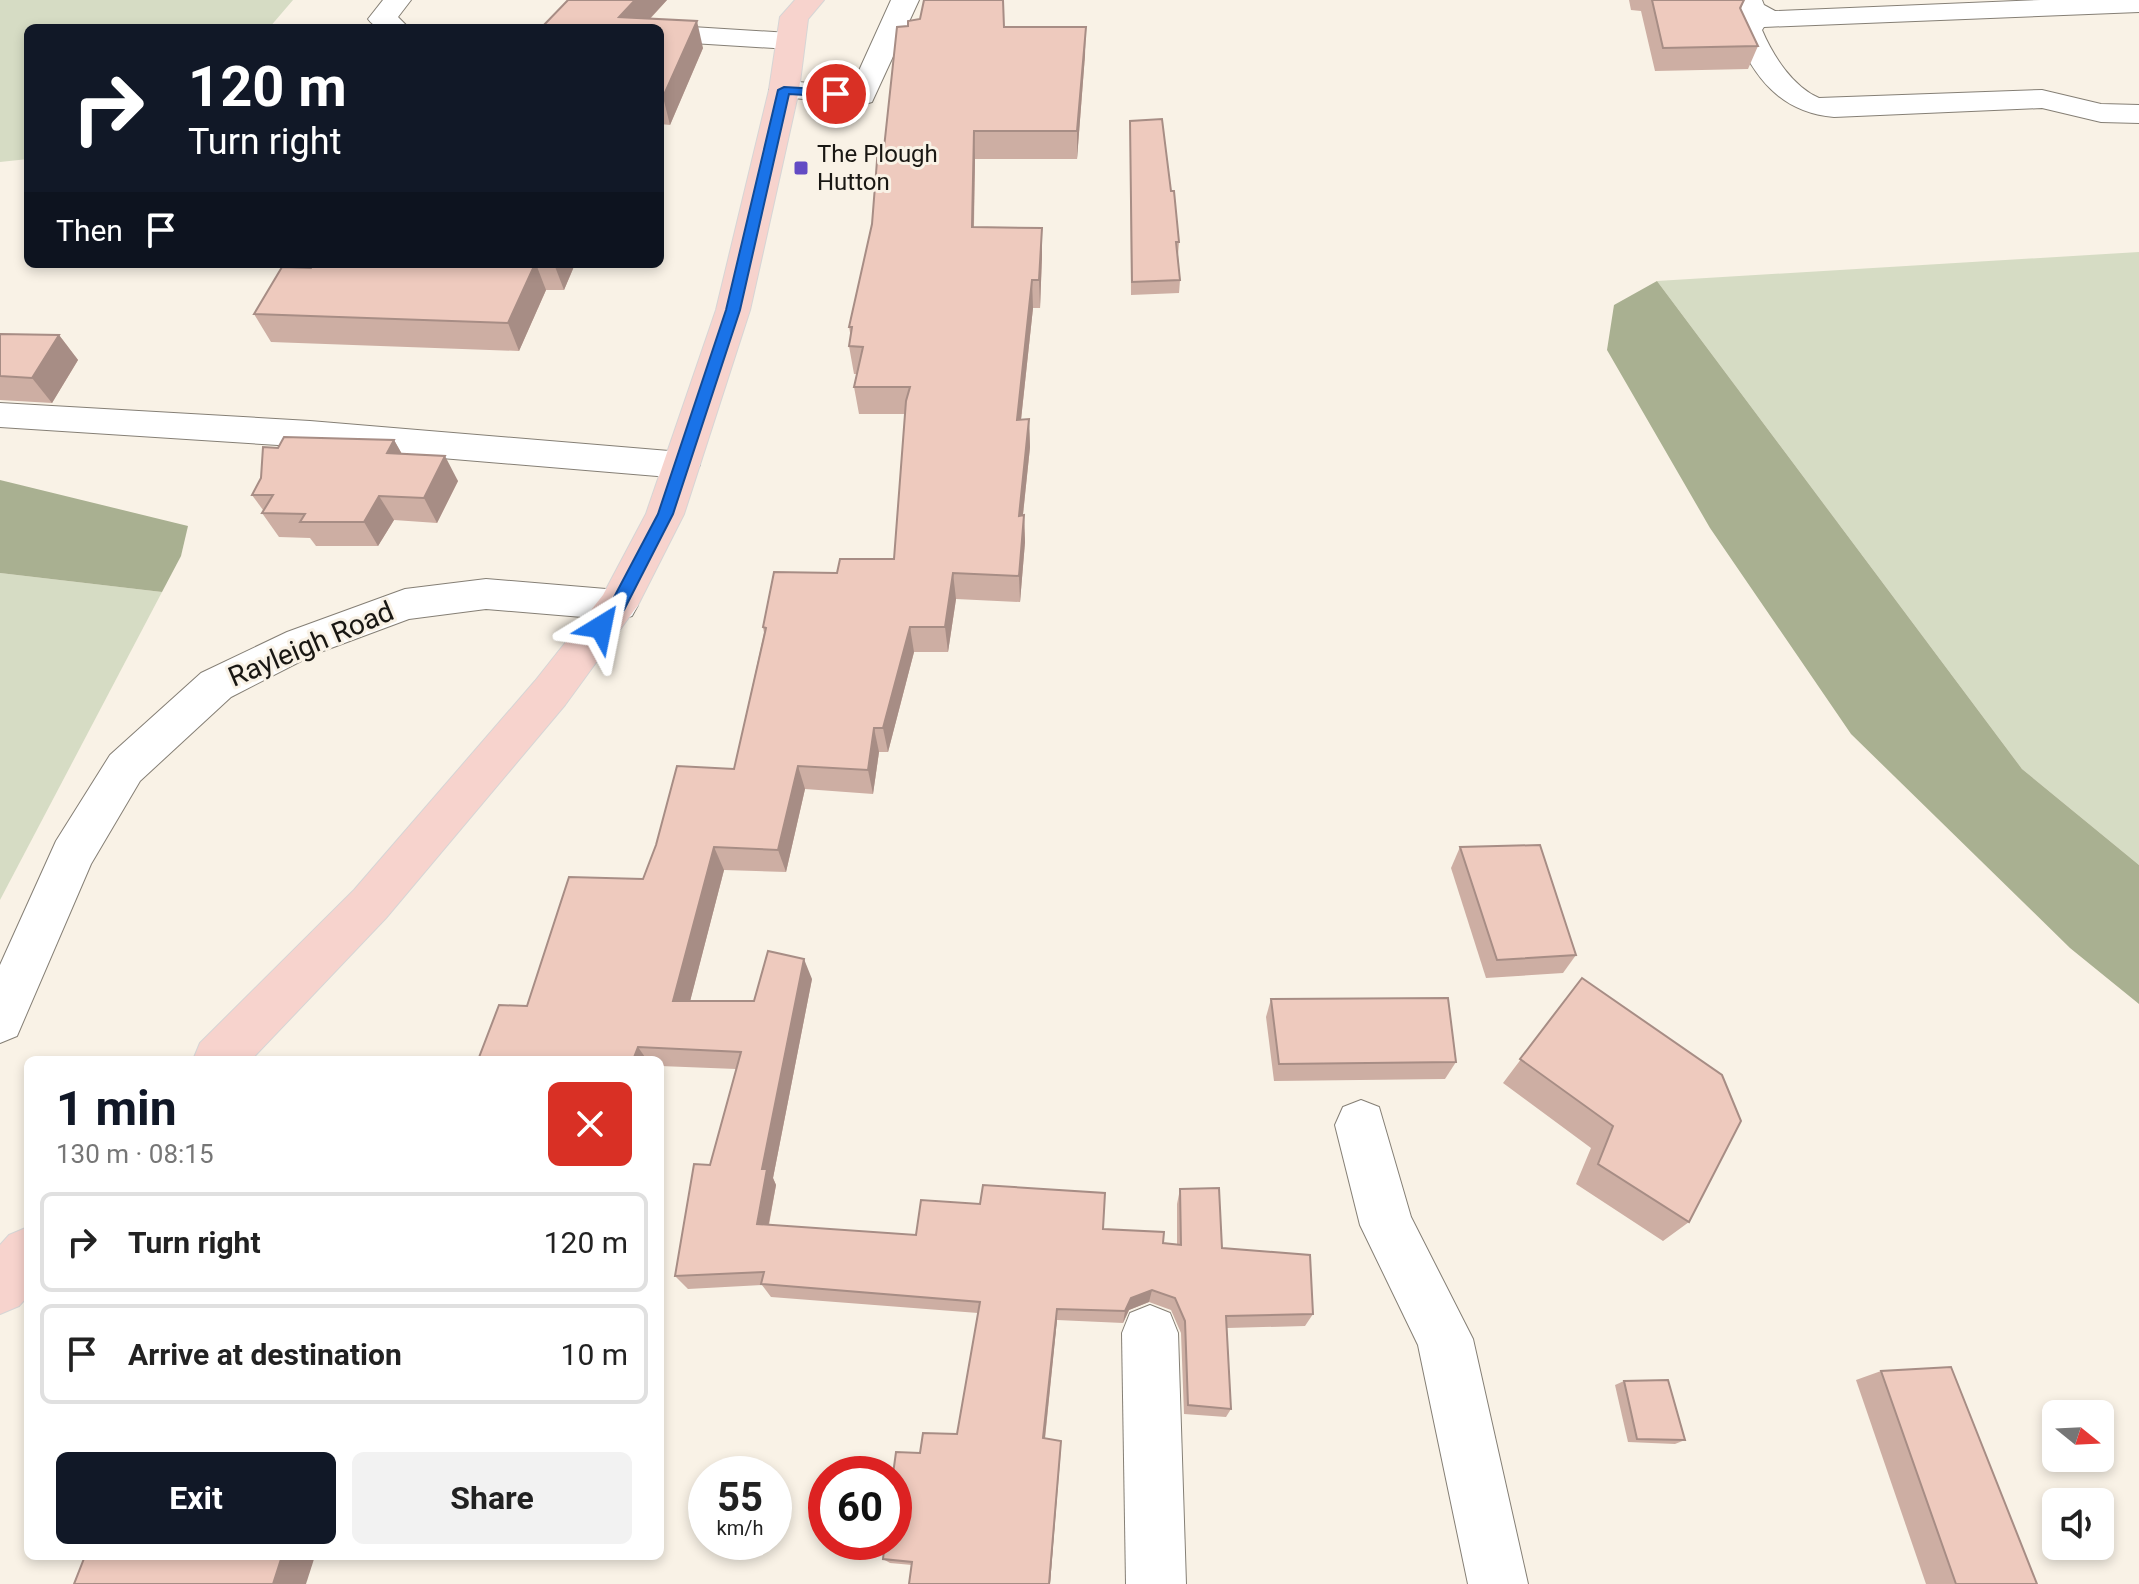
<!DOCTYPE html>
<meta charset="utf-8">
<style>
body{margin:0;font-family:Roboto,sans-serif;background:#f2f2f2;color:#222;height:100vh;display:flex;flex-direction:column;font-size:30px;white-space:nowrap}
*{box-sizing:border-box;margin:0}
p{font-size:26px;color:#767676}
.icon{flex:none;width:44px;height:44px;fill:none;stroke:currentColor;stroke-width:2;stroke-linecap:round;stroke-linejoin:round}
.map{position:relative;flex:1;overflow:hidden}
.side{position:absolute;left:24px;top:1056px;width:640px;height:504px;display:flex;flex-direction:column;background:#fff;border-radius:12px;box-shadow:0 4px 12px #0003}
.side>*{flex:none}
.hud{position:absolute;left:24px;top:24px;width:640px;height:244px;border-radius:12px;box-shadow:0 4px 12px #0003;background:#111827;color:#fff;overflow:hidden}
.needle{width:52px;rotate:108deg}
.tools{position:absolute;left:2042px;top:1400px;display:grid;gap:16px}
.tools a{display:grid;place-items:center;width:72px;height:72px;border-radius:12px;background:#fff;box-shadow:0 4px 12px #0003;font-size:40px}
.speed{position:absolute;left:688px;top:1456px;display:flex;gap:16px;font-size:40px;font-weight:700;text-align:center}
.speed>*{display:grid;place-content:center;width:104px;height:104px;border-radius:50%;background:#fff;box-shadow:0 4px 12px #0003;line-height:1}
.speed small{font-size:20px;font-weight:400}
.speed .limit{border:12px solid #d22;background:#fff;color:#111}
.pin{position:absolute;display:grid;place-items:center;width:68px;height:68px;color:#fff;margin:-34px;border:4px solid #fff;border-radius:50%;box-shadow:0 2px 8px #0007}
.me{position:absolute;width:88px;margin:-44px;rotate:35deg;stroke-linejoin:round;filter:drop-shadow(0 0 6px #0008)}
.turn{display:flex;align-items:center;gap:28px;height:168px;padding:0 32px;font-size:36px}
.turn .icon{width:104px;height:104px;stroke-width:2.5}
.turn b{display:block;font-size:56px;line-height:68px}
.then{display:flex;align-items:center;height:76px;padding:0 32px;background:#0003;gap:16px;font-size:30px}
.round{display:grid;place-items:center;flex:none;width:84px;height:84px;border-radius:12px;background:#f2f2f2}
.overview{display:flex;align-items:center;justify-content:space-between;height:136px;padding:0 32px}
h1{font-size:48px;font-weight:700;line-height:60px;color:#111827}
.button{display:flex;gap:16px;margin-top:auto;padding:16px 32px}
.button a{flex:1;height:92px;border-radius:12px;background:#111827;color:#fff;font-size:32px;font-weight:700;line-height:92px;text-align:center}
.button a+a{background:#f2f2f2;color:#222}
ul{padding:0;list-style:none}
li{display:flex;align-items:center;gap:24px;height:100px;margin:0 16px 12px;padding:0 16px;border:4px solid #e0e0e0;border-radius:12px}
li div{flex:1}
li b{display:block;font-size:30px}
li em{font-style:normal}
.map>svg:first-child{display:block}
</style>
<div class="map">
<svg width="2139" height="1584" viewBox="0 0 2139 1584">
<rect width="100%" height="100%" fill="#f9f2e6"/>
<!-- green -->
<g fill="#d6dcc4">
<path d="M 0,0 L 293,0 L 269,28 L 28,28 L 28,159 L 0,162 Z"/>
<path d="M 2139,252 L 2139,865 L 2022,769 L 1657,281 Z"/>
<path d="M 0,573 L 162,592 L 0,900 Z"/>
</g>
<!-- forest -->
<g fill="#a9b091">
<path d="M 1657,281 L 2022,769 L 2139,865 L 2139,1004 L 2070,948 L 1851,734 L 1710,528 L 1607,350 L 1614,305 Z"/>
<path d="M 0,480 L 188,526 L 181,556 L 162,592 L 0,573 Z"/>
</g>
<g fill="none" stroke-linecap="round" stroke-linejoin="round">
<defs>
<g id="minor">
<path d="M 383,0 L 411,0 L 398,17 L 409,28 C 394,28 377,32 368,19 Z"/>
<path d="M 891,0 L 919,0 L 872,102 L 862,105 L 774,96 L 769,90 L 774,84 L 784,81 L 852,86 Z"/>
<path d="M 1734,0 L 1762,0 L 1764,5 L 1775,11 L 2041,0 L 2139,0 L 2139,12 L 1764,27 L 1762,30 C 1773,56 1793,87 1819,98 L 2042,90 L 2101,104 L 2139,105 L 2139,123 L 2101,122 L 2042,108 L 1834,117 C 1781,113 1753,77 1734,30 L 1742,16 Z"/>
<path d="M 660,25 L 790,33 L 800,35 L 804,41 L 800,47 L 790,49 L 660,41 L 660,28 L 649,28 Z"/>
<path d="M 0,403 L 310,421 L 681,452 L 694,456 L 700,465 L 694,474 L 681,478 L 310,447 L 0,427 Z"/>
<path d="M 486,579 L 618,590 L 632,594 L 638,605 L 632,616 L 618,620 L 486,609 L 409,619 L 315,654 L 231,697 L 140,781 L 91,864 L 17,1036 L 0,1043 L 0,965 L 56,841 L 110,755 L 201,673 L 287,632 L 405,589 Z"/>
<path d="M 1361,1100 L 1379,1107 L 1411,1217 L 1473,1339 L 1528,1584 L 1468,1584 L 1418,1345 L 1360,1225 L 1335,1125 L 1343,1107 Z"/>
<path d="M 1150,1305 L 1170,1313 L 1178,1333 L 1186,1584 L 1126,1584 L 1122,1333 L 1130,1313 Z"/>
</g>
<g id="major">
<path d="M 795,0 L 824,0 L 808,19 L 799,90 L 750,310 L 684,514 L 638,605 L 565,705 L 386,918 L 251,1060 L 193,1060 L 200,1043 L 354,890 L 535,681 L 603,595 L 646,514 L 716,310 L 769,90 L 780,17 Z"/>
<path d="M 28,1227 L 28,1296 L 19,1306 L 0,1314 L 0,1245 L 9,1235 Z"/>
</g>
</defs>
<!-- minor casing -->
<use href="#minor" stroke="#857f75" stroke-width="2"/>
<!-- major casing -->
<use href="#major" stroke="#d6d5d5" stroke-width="2"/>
<!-- minor -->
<use href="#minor" fill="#fff" fill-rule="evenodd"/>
<!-- major -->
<use href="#major" fill="#f7d3cd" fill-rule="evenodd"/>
</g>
<!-- wall -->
<g fill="#cdaea3">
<path d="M 568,0 L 667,0 L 650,19 L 703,48 L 670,125 L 660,124 L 660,28 Z"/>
<path d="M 1629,0 L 1744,0 L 1741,9 L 1758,46 L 1748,69 L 1655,71 L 1641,11 L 1631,10 Z"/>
<path d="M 1004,27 L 1085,55 L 1077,159 L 975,159 L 974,227 L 1042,228 L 1042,256 L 1040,308 L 1033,308 L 1021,420 L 1029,419 L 1030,447 L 1023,515 L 1024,515 L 1025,542 L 1020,602 L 956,599 L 948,652 L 914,652 L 888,752 L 879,752 L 873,794 L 805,789 L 786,872 L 724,870 L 690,1001 L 754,1001 L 812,979 L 773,1178 L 776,1185 L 769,1225 L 916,1235 L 1103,1229 L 1163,1243 L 1177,1244 L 1177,1204 L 1180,1189 L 1222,1248 L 1313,1314 L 1305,1326 L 1227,1328 L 1231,1409 L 1226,1417 L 1184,1414 L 1181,1333 L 1171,1310 L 1149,1302 L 1129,1310 L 1123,1323 L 1057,1320 L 1045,1439 L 1061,1449 L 1050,1584 L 909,1584 L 912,1565 L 890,1563 L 883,1559 L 920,1453 L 957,1434 L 978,1313 L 771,1297 L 762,1285 L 688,1289 L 675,1276 L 710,1165 L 736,1069 L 660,1066 L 660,1060 L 478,1060 L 643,879 L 734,769 L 764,633 L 763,627 L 837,573 L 894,559 L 905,414 L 859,414 L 854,387 L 857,374 L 854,374 L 849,346 L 851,338 L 849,327 L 872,224 L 884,148 Z"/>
<path d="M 1130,121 L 1171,191 L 1179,242 L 1178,255 L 1180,280 L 1179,293 L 1131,295 Z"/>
<path d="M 313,264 L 575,264 L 564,290 L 546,290 L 519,351 L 271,342 L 254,314 L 311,268 Z"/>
<path d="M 0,334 L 59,335 L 78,360 L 52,403 L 0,400 Z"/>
<path d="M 394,440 L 402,454 L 458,481 L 437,523 L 394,520 L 378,546 L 316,546 L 310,538 L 279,537 L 262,513 L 263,510 L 252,495 L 278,448 Z"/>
<path d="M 1460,847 L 1576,955 L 1563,973 L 1486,978 L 1451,868 Z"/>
<path d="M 1582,978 L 1689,1222 L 1663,1241 L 1576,1184 L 1591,1148 L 1503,1083 Z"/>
<path d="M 1271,999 L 1456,1062 L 1445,1079 L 1274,1081 L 1266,1017 Z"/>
<path d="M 1881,1371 L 2037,1584 L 1926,1584 L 1856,1380 Z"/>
<path d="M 1624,1381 L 1685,1440 L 1675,1444 L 1628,1442 L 1615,1385 Z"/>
</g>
<!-- shaded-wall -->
<g fill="#a78d85">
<path d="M 635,0 L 667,0 L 641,28 L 619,17 Z"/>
<path d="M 697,21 L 703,48 L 670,125 L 663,97 Z"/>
<path d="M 1086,27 L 1085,55 L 1077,159 L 1077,131 Z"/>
<path d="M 974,131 L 975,159 L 973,255 L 972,227 Z"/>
<path d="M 1042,228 L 1042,256 L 1040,308 L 1039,280 Z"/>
<path d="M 535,264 L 536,264 L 546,290 L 519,351 L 508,323 Z"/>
<path d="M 554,264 L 575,264 L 564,290 Z"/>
<path d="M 1032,280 L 1033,308 L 1018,447 L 1017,420 Z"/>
<path d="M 59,335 L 78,360 L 52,403 L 32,378 Z"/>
<path d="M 1029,419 L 1030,447 L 1020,542 L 1019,516 Z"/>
<path d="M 394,440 L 408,465 L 387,453 Z"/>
<path d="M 445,456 L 458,481 L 437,523 L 424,498 Z"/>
<path d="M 379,496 L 394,520 L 378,546 L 364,522 Z"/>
<path d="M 1024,515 L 1025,542 L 1020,602 L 1019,576 Z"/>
<path d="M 953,573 L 956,599 L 948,652 L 945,627 Z"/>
<path d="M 910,627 L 914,652 L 888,752 L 883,728 Z"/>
<path d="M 874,728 L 879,752 L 873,794 L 868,770 Z"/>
<path d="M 798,766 L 805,789 L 786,872 L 778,850 Z"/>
<path d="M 714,847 L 724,870 L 685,1021 L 673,1001 Z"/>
<path d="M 804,959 L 812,979 L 773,1178 L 776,1185 L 766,1238 L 757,1224 L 762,1169 Z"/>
<path d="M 638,1047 L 647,1060 L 633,1060 Z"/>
<path d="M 1152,1290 L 1149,1302 L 1129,1310 L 1123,1323 L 1125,1311 L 1131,1298 Z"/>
<path d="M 1057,1309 L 1057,1320 L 1044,1446 L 1043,1438 Z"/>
<path d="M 1061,1441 L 1050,1584 L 1049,1584 Z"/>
<path d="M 282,1556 L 315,1556 L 306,1584 L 273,1584 Z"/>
</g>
<!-- building -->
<g fill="#eecabe" stroke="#a78d85" stroke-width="2">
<path d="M 568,0 L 635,0 L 619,17 L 697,21 L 663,97 L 660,97 L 660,28 L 541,28 Z"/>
<path d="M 924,0 L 1003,0 L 1004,27 L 1086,27 L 1077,131 L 974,131 L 972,227 L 1042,228 L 1039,280 L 1032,280 L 1017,420 L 1029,419 L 1019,516 L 1024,515 L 1019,576 L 953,573 L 945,627 L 910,627 L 883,728 L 874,728 L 868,770 L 798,766 L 778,850 L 714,847 L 673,1001 L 754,1001 L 768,951 L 804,959 L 762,1169 L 767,1169 L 757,1224 L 916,1235 L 921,1200 L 980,1204 L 983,1185 L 1105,1193 L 1103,1229 L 1164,1232 L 1163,1243 L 1181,1245 L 1180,1189 L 1219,1188 L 1222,1248 L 1310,1255 L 1313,1314 L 1226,1316 L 1231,1409 L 1188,1405 L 1185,1321 L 1175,1298 L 1152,1290 L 1131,1298 L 1125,1311 L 1057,1309 L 1043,1438 L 1061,1441 L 1049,1584 L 909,1584 L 912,1562 L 883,1559 L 885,1542 L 894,1542 L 893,1474 L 896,1452 L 920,1453 L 923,1433 L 957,1434 L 980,1302 L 761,1284 L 764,1272 L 675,1276 L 694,1164 L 710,1165 L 741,1052 L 638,1047 L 633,1060 L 478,1060 L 499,1005 L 527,1006 L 569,877 L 643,879 L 656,845 L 677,766 L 734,769 L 766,628 L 763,627 L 774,572 L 837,573 L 840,559 L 894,559 L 906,401 L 910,387 L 854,387 L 863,347 L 849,346 L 852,327 L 849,327 L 872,224 L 878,148 L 884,148 L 897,27 L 908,26 L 908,21 L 920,19 Z"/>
<path d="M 1652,0 L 1744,0 L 1740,8 L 1758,46 L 1663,48 Z"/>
<path d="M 1162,119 L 1171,191 L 1174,191 L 1179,242 L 1176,242 L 1180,280 L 1132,282 L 1130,121 Z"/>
<path d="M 313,264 L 535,264 L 508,323 L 254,314 L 282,267 L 311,268 Z"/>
<path d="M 0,334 L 59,335 L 32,378 L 0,376 Z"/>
<path d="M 284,437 L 394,440 L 387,453 L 445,456 L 424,498 L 379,496 L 364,522 L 300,522 L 305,514 L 262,513 L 273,495 L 252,495 L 261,478 L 263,447 L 278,448 Z"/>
<path d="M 1540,845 L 1576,955 L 1497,960 L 1460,847 Z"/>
<path d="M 1582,978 L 1722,1075 L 1741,1121 L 1689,1222 L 1598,1164 L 1613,1126 L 1520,1059 Z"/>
<path d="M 1448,998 L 1456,1062 L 1279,1064 L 1271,999 Z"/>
<path d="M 1951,1367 L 2037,1584 L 1956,1584 L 1881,1371 Z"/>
<path d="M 1668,1380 L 1685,1440 L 1637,1439 L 1624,1381 Z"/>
<path d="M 85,1556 L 282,1556 L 273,1584 L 74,1584 Z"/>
</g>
<!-- route -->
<path fill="#1a73e8" stroke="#114b97" stroke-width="2" d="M 784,87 L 836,90 L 842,94 L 836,97 L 789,94 L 740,310 L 673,514 L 624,610 L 607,632 L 595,632 L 593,627 L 612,601 L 658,514 L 726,310 L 778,90 Z"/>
<!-- markers -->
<rect fill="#634bc4" stroke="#f9f2e6" stroke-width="3" x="793" y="160" width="16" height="16" rx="4"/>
<g text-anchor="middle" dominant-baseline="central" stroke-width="6" stroke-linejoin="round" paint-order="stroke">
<!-- far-poi labels -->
<g font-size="24" fill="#191713" stroke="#f9f2e6" text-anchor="start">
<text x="817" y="154">The Plough<tspan x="817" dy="28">Hutton</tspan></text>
</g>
<!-- street labels -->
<g font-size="28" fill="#191713" stroke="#f9f2e6">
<text transform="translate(311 644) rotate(-23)">Rayleigh Road</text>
</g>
</g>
</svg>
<div class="tools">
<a><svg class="needle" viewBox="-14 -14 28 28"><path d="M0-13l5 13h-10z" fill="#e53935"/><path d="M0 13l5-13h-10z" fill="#767676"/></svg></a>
<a><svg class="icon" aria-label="sound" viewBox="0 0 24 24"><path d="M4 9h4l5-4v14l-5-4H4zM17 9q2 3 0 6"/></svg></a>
</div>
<div class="speed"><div>55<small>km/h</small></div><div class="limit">60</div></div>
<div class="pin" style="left:836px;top:94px;background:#d93025"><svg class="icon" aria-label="arrive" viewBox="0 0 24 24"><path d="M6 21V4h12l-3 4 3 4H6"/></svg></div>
<svg class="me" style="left:601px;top:627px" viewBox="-20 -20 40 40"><path d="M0-17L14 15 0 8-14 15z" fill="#1a73e8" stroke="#fff" stroke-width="4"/></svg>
<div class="hud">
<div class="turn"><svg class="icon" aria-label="right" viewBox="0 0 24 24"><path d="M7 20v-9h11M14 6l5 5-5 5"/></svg><div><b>120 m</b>Turn right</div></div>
<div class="then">Then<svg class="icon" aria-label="arrive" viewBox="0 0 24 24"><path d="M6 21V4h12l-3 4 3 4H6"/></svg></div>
</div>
<section class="side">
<div class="overview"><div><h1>1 min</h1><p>130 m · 08:15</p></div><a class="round" style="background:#d93025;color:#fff"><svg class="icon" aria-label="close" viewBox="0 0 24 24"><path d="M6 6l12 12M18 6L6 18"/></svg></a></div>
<ul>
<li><svg class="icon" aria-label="right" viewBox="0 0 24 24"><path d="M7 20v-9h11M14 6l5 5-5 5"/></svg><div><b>Turn right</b></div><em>120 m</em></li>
<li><svg class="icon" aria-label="arrive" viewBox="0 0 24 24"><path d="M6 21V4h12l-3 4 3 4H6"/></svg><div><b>Arrive at destination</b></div><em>10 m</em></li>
</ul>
<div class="button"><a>Exit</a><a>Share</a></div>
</section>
</div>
